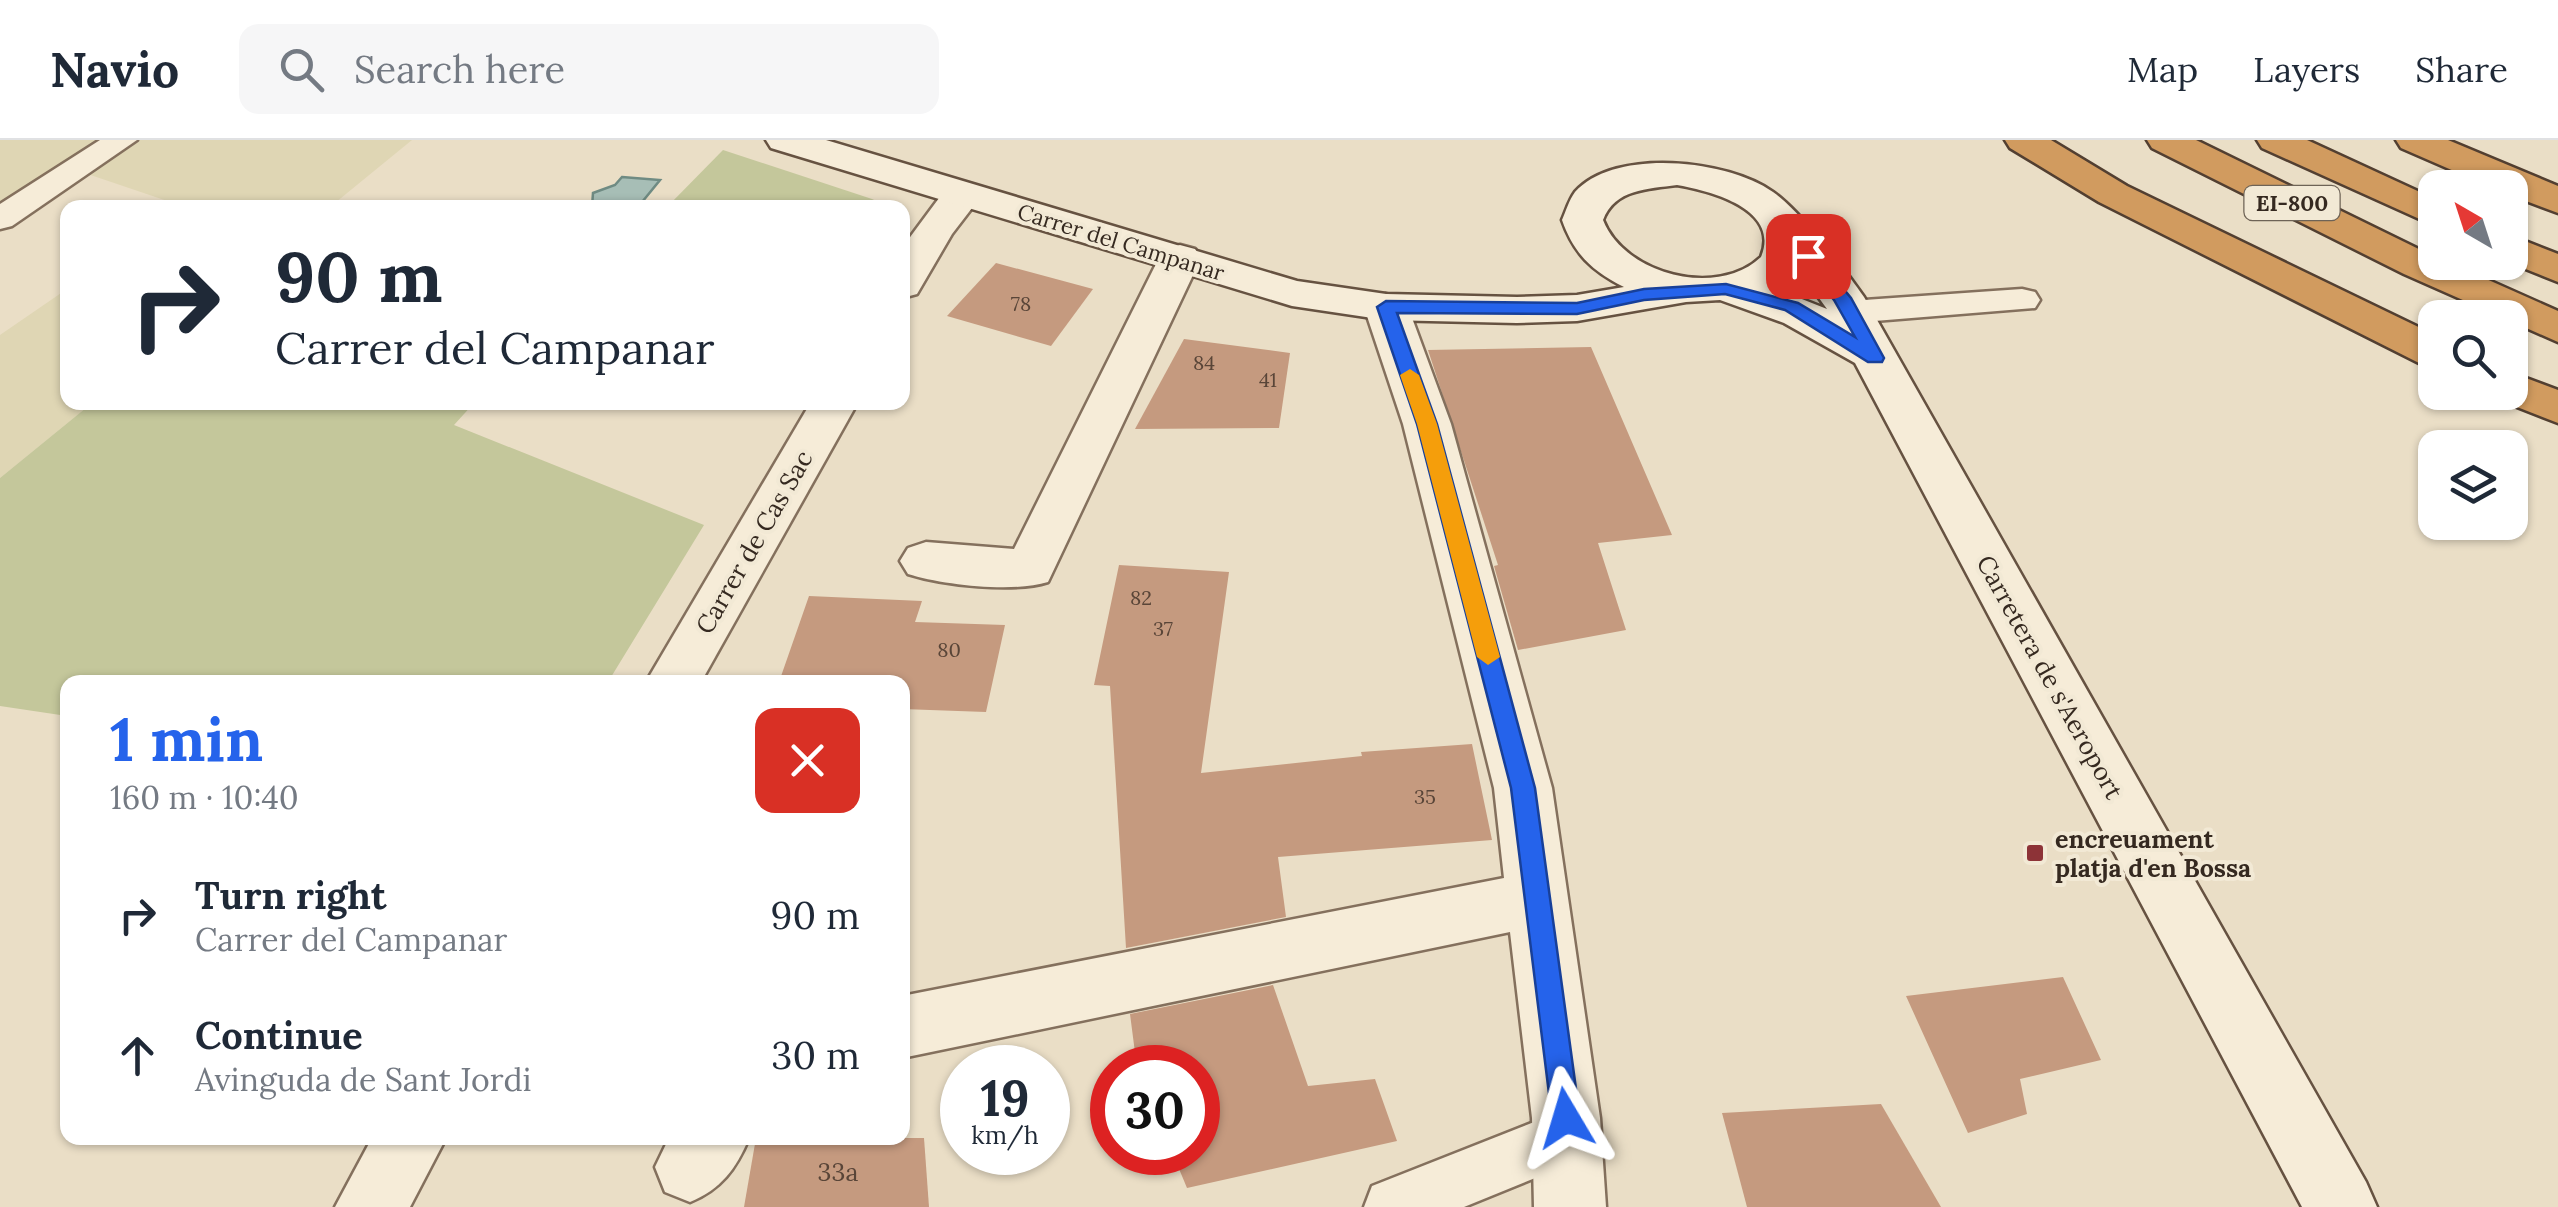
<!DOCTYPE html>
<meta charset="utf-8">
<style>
body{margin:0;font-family:Lora,serif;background:#f6f6f7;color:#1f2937;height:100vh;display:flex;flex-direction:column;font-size:38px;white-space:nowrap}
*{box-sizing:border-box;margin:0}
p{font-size:32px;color:#747a83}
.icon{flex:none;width:55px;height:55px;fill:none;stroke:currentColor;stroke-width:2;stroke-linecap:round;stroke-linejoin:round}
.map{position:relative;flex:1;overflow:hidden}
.drawer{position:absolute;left:60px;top:535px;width:850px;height:470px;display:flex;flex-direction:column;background:#fff;border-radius:20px;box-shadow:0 2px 8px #0004}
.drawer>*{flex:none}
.top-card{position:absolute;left:60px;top:60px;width:850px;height:210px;border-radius:20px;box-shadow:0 2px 8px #0004;background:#fff;color:#1f2937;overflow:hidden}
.needle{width:65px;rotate:321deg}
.controls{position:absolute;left:2418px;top:30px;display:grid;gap:20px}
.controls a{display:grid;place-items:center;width:110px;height:110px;border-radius:20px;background:#fff;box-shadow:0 2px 8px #0004;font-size:50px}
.speed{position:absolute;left:940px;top:905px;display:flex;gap:20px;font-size:50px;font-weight:700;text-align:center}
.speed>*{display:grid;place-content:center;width:130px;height:130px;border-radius:50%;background:#fff;box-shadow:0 2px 8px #0004;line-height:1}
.speed small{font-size:25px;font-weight:400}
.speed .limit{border:15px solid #d22;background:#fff;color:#111}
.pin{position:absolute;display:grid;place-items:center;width:85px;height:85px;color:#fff;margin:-42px;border-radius:20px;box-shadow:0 5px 15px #0006}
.me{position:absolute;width:110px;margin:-55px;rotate:353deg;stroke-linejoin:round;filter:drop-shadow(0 0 8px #0008)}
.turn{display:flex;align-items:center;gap:35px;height:210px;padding:0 50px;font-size:45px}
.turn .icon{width:130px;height:130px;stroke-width:2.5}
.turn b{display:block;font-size:70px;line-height:85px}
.round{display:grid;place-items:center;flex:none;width:105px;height:105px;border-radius:20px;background:#f6f6f7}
.summary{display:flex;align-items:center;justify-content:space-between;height:170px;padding:0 50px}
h1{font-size:60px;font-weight:700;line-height:75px;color:#2563eb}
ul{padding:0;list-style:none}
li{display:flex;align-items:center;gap:30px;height:140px;padding:0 50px}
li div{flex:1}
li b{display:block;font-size:38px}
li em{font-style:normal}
header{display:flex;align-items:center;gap:60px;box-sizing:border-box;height:140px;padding:0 50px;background:#fff;border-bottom:2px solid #e0e1e3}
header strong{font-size:48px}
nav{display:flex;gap:55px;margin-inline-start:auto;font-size:35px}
.search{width:700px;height:90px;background:#f6f6f7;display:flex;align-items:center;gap:25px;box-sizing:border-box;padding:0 35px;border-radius:20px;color:#747a83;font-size:38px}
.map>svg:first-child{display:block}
</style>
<header>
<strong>Navio</strong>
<div class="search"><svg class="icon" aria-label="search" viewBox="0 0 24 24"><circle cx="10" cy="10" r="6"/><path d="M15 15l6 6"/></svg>Search here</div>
<nav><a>Map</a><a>Layers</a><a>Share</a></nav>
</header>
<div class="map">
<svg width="2558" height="1067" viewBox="0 0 2558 1067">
<rect width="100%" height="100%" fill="#eadec6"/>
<!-- farmland -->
<g fill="#dfd6b4">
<path d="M 0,0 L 412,0 L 330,67 L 185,67 L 61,25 L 0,65 Z"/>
<path d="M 67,149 L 68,262 L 92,263 L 0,338 L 0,195 Z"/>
</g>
<!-- green -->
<g fill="#c4c79b">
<path d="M 723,10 L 872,59 L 889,67 L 667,67 Z"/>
<path d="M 92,263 L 474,263 L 454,285 L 704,385 L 608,542 L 68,542 L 67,576 L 0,566 L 0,338 Z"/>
</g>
<!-- water -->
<path fill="#a7beb6" stroke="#6f8b83" stroke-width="2.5" d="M 622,37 L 660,40 L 638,67 L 592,67 L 593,53 L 615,45 Z"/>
<!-- building -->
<g fill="#c59a7f">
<path d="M 996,123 L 1093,149 L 1051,206 L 947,176 Z"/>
<path d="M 1184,199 L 1290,213 L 1279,288 L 1135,289 Z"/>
<path d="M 1591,207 L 1672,395 L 1598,403 L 1626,490 L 1518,510 L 1494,426 L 1498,425 L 1428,210 Z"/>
<path d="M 1119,425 L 1229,432 L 1201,633 L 1362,616 L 1361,612 L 1472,604 L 1492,700 L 1278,717 L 1286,777 L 1126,808 L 1110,546 L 1094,545 Z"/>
<path d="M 809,456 L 922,461 L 915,482 L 1005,485 L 986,572 L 902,569 L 902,542 L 779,542 Z"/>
<path d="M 2063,837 L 2101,920 L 2020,939 L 2027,974 L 1968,993 L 1906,856 Z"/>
<path d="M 1273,845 L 1308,946 L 1375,939 L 1397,1001 L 1187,1048 L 1172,1012 L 1198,1012 L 1198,928 L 1137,928 L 1130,874 Z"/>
<path d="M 1881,964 L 1941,1067 L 1747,1067 L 1722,973 Z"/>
<path d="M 756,998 L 924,998 L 929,1067 L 744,1067 Z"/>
</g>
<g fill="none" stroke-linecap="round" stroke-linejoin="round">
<defs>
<g id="lane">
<path d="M 100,0 L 137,0 L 12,86 L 0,89 L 0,64 Z"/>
<path d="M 2022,149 L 2035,152 L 2040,160 L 2035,168 L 1850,183 L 1837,180 L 1832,172 L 1837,164 L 1850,161 Z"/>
<path d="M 1567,969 L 1587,977 L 1595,997 L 1587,1017 L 1464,1067 L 1364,1067 L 1372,1046 Z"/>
</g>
<g id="street">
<path d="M 962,43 L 976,46 L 982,55 L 952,94 L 917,154 L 902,158 L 902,108 L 948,46 Z"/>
<path d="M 1180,105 L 1195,109 L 1201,118 L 1048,442 C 1013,453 943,445 908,434 L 900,421 L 908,408 L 926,402 L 1014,409 L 1159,118 L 1165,109 Z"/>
<path d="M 1386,154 L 1401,158 L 1408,167 L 1451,284 L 1552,648 L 1600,978 L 1606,1067 L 1534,1067 L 1532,978 L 1510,792 L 902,918 L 902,856 L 1504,738 L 1494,648 L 1403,284 L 1364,167 L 1371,158 Z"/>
<path d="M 811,262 L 858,262 L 701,542 L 646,542 Z"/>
<path d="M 372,998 L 446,998 L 410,1067 L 335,1067 Z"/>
<path d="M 669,998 L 749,998 C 736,1029 721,1049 690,1062 L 665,1052 L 655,1027 Z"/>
</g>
<path id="secondary" d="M 766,0 L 826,0 L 1297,141 L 1386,154 L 1517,157 L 1577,155 L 1624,147 C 1592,131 1574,114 1562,80 C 1566,71 1569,60 1575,52 C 1615,7 1729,20 1773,52 C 1801,72 1843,127 1864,157 L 2366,1042 L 2377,1067 L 2302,1067 L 1855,223 L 1784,183 L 1720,160 L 1686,162 L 1577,181 L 1517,183 L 1386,180 L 1292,166 L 771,8 ZM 1677,45 C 1711,51 1781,69 1761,117 C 1717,159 1624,134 1603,80 C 1615,49 1647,49 1677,45 ZM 1797,128 L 1827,169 L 1774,148 Z"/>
<g id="highway">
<path d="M 2005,0 L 2051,0 L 2127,46 L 2435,195 L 2435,227 L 2419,223 L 2099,62 L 2010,8 Z"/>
<path d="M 2147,0 L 2196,0 L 2435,117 L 2435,122 L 2448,122 L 2558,171 L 2558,202 L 2404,134 L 2152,8 Z"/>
<path d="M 2257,0 L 2307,0 L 2435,59 L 2435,86 L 2262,8 Z"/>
<path d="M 2396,0 L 2448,0 L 2558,46 L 2558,73 L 2510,55 L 2510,48 L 2493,48 L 2401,8 Z"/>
<path d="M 2510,95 L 2558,114 L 2558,142 L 2508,122 Z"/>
<path d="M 2510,232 L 2558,250 L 2558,283 L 2494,258 L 2490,252 L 2510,252 Z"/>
</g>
</defs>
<!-- lane casing -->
<use href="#lane" stroke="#84705d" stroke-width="5"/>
<!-- street casing -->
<use href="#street" stroke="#84705d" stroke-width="5"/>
<!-- secondary casing -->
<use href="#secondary" stroke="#665241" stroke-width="5"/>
<!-- highway casing -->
<use href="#highway" stroke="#523f31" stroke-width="5"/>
<!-- lane -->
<use href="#lane" fill="#f6ecd8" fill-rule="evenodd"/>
<!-- street -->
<use href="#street" fill="#f6ecd8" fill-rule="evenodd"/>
<!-- secondary -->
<use href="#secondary" fill="#f6ecd8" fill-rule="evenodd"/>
<!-- highway -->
<use href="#highway" fill="#d19b5f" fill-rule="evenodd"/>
</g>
<!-- route -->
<path fill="#2563eb" stroke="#184099" stroke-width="2.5" d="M 1808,111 L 1814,113 L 1851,158 L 1884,218 L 1882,222 L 1868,222 L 1785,170 L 1725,154 L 1644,160 L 1577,174 L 1397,173 L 1437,284 L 1535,648 L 1580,978 L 1576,987 L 1566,991 L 1556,987 L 1552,978 L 1511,648 L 1417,284 L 1377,167 L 1386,161 L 1577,163 L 1644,149 L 1726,144 L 1798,163 L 1855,197 L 1834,160 L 1799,116 Z"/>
<!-- slow -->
<path fill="#f59e0b" d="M 1410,229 L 1419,235 L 1437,284 L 1500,517 L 1488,525 L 1477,517 L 1417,284 L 1400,235 Z"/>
<!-- markers -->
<rect fill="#8d3337" stroke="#f2e9d5" stroke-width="4" x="2025" y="703" width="20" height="20" rx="5"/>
<g text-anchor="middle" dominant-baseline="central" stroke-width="8" stroke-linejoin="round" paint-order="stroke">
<!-- number labels -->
<g font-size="20" fill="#594538">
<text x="1021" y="163">78</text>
<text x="1204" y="222">84</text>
<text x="1268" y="239">41</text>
<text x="1141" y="457">82</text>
<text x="1163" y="488">37</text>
<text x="949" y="509">80</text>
<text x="1425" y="656">35</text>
</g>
<!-- shield labels -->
<rect fill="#f2e9d5" stroke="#6e6356" stroke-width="2.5" x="2244.5" y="46" width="95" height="34" rx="8"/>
<g font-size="22" font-weight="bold" fill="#352920">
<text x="2292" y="63">EI-800</text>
</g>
<!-- far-street labels -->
<g font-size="22" fill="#352920" stroke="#f2e9d5">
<text transform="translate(1121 102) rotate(17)">Carrer del Campanar</text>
</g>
<!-- street labels -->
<g font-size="25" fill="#352920" stroke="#f2e9d5">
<text transform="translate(754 402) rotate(-60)">Carrer de Cas Sac</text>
<text transform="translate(2050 537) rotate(61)">Carretera de s'Aeroport</text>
</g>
<!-- poi labels -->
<g font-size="25" font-weight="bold" fill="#352920" stroke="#f2e9d5" text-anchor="start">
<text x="2055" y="699">encreuament<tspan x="2055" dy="29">platja d'en Bossa</tspan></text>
</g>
<!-- near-number labels -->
<g font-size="25" fill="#594538">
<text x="838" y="1032">33a</text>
</g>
</g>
</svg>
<div class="controls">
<a><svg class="needle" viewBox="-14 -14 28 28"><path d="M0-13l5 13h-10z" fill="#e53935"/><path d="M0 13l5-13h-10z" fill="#747a83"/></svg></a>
<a><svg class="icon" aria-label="search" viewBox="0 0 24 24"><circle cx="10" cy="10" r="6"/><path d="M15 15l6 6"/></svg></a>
<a><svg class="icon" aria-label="layers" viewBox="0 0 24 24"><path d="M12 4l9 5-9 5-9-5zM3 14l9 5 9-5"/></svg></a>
</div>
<div class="speed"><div>19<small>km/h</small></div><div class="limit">30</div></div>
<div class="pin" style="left:1808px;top:116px;background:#d93025"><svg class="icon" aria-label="arrive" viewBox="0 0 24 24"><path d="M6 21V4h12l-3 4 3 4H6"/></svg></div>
<svg class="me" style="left:1566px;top:978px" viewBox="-20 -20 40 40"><path d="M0-17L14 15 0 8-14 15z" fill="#2563eb" stroke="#fff" stroke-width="4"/></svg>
<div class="top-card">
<div class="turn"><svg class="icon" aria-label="right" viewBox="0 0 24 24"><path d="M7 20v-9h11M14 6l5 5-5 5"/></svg><div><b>90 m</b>Carrer del Campanar</div></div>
</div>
<section class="drawer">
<div class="summary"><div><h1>1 min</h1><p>160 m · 10:40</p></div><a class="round" style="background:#d93025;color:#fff"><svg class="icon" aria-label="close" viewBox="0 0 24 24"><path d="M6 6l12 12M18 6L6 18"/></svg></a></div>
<ul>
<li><svg class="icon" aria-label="right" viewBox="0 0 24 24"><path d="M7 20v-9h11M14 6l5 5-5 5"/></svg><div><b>Turn right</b><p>Carrer del Campanar</p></div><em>90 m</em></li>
<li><svg class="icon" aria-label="ahead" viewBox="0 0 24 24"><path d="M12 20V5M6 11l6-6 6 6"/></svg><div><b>Continue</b><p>Avinguda de Sant Jordi</p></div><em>30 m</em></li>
</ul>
</section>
</div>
